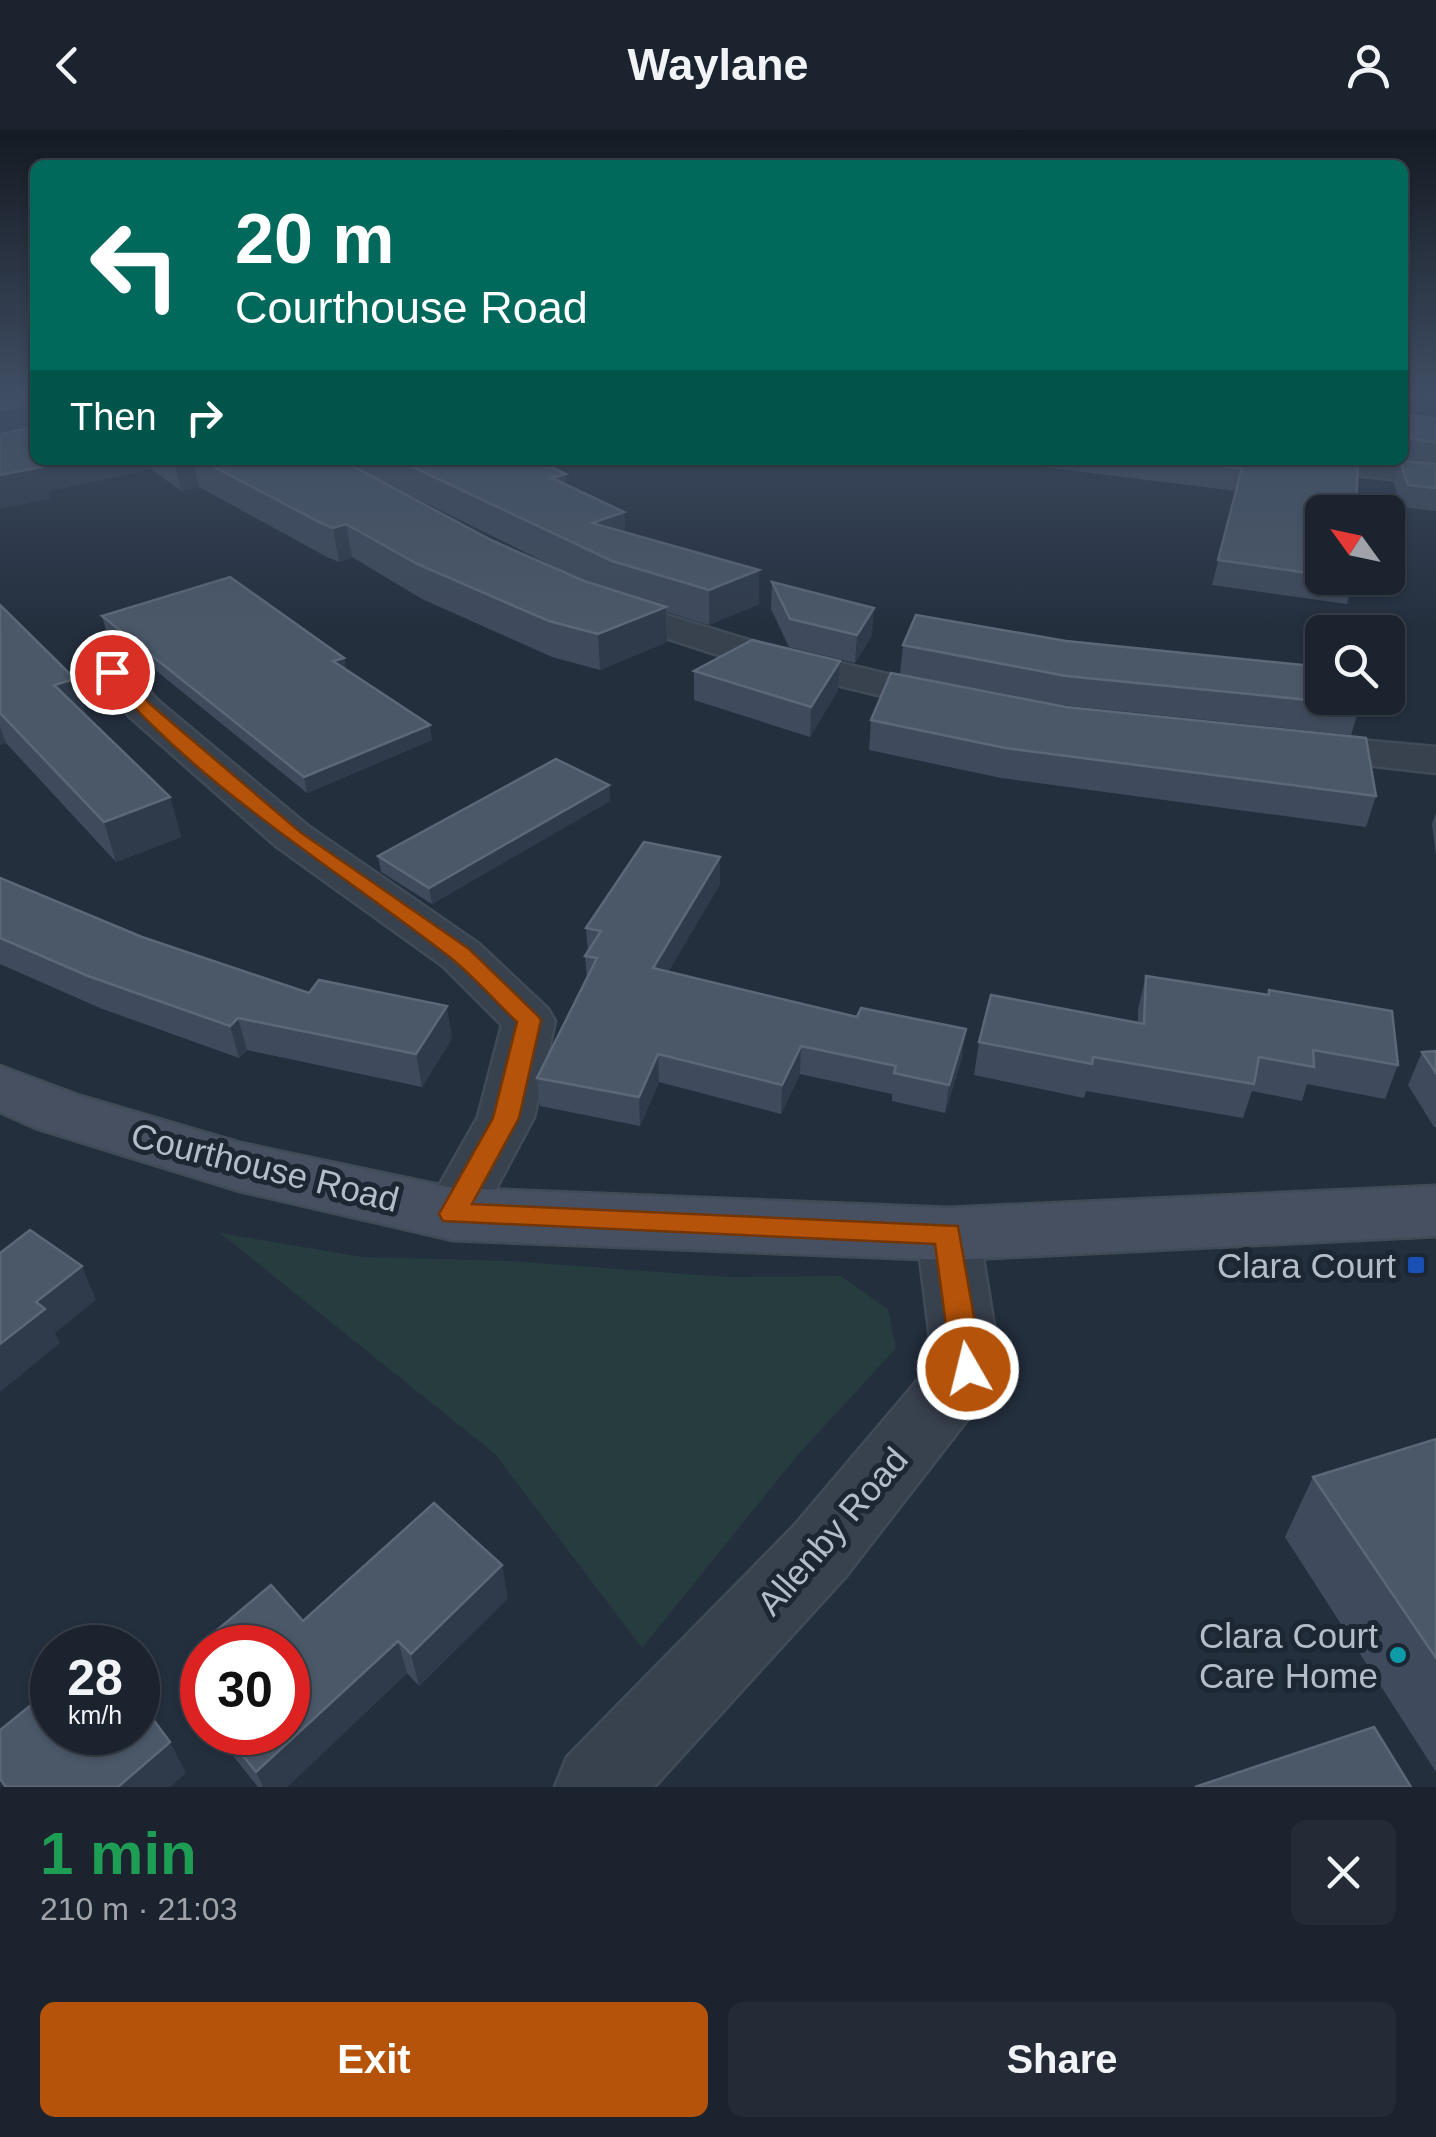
<!DOCTYPE html>
<meta charset="utf-8">
<style>
body{margin:0;font-family:Arial,sans-serif;background:#242b36;color:#f1f3f6;height:100vh;display:flex;flex-direction:column;font-size:38px;white-space:nowrap}
*{box-sizing:border-box;margin:0}
p{font-size:32px;color:#a0a4aa}
.icon{flex:none;width:55px;height:55px;fill:none;stroke:currentColor;stroke-width:2;stroke-linecap:round;stroke-linejoin:round}
.map{position:relative;height:1657px;overflow:hidden}
.side{display:flex;flex-direction:column;background:#1b232e;flex:1}
.side>*{flex:none}
.banner{position:absolute;left:30px;top:30px;width:1378px;height:305px;border-radius:15px;box-shadow:0 2px 8px #0004,0 0 0 2px #39404a;background:#00695c;color:#fff;overflow:hidden}
.needle{width:65px;rotate:303deg}
.buttons{position:absolute;left:1305px;top:365px;display:grid;gap:20px}
.buttons a{display:grid;place-items:center;width:100px;height:100px;border-radius:15px;background:#1b232e;box-shadow:0 2px 8px #0004,0 0 0 2px #39404a;font-size:50px}
.speed{position:absolute;left:30px;top:1495px;display:flex;gap:20px;font-size:50px;font-weight:700;text-align:center}
.speed>*{display:grid;place-content:center;width:130px;height:130px;border-radius:50%;background:#1b232e;box-shadow:0 2px 8px #0004,0 0 0 2px #39404a;line-height:1}
.speed small{font-size:25px;font-weight:400}
.speed .limit{border:15px solid #d22;background:#fff;color:#111}
.pin{position:absolute;display:grid;place-items:center;width:85px;height:85px;color:#fff;margin:-42px;border:5px solid #fff;border-radius:50%;box-shadow:0 2px 10px #0007}
.me{position:absolute;width:110px;margin:-55px;rotate:352deg;stroke-linejoin:round;filter:drop-shadow(0 0 8px #0008)}
.turn{display:flex;align-items:center;gap:35px;height:210px;padding:0 40px;font-size:45px}
.turn .icon{width:130px;height:130px;stroke-width:2.5}
.turn b{display:block;font-size:70px;line-height:85px}
.then{display:flex;align-items:center;height:95px;padding:0 40px;background:#0003;gap:20px;font-size:38px}
.round{display:grid;place-items:center;flex:none;width:105px;height:105px;border-radius:15px;background:#242b36}
.headline{display:flex;align-items:center;justify-content:space-between;height:170px;padding:0 40px}
h1{font-size:60px;font-weight:700;line-height:75px;color:#1e9e55}
.action{display:flex;gap:20px;margin-top:auto;padding:20px 40px}
.action a{flex:1;height:115px;border-radius:15px;background:#b45309;color:#fff;font-size:40px;font-weight:700;line-height:115px;text-align:center}
.action a+a{background:#242b36;color:#f1f3f6}
header{display:flex;justify-content:space-between;align-items:center;height:130px;padding:0 40px;background:#1b232e;font-size:45px;font-weight:700}
.map>svg:first-child{display:block}
</style>
<header><svg class="icon" aria-label="back" viewBox="0 0 24 24"><path d="M15 5l-7 7 7 7"/></svg>Waylane<svg class="icon" aria-label="person" viewBox="0 0 24 24"><circle cx="12" cy="8" r="4"/><path d="M4 21q1-7 8-7t8 7"/></svg></header>
<div class="map">
<svg width="1436" height="1657" viewBox="0 0 1436 1657">
<rect width="100%" height="100%" fill="#242f3e"/>
<!-- green -->
<path fill="#263c3f" d="M 220,1103 L 363,1127 L 509,1131 L 727,1147 L 841,1146 L 888,1179 L 896,1218 L 796,1327 L 642,1518 L 495,1324 Z"/>
<g fill="none" stroke-linecap="round" stroke-linejoin="round">
<defs>
<g id="street">
<path d="M 1287,330 L 1381,330 L 1436,336 L 1436,354 L 1302,339 Z"/>
<path d="M 604,466 L 758,513 L 966,563 L 972,571 L 966,579 L 952,583 L 734,530 L 592,484 L 586,477 L 592,470 Z"/>
<path d="M 112,531 L 125,534 L 157,570 L 308,696 L 479,814 L 548,879 L 555,891 L 534,987 L 474,1100 L 453,1107 L 432,1100 L 423,1084 L 478,987 L 502,895 L 443,836 L 276,716 L 129,586 L 93,542 L 99,534 Z"/>
<path d="M 1303,605 L 1436,617 L 1436,643 L 1288,626 L 1282,617 L 1288,608 Z"/>
<path d="M 948,1080 L 970,1087 L 979,1104 L 1001,1239 L 991,1259 L 846,1446 L 654,1657 L 555,1657 L 567,1627 L 794,1396 L 933,1232 L 917,1104 L 926,1087 Z"/>
</g>
<path id="secondary" d="M 0,936 L 80,966 L 240,1013 L 453,1058 L 948,1078 L 1436,1056 L 1436,1106 L 948,1130 L 453,1110 L 240,1061 L 36,998 L 0,982 Z"/>
</defs>
<!-- street casing -->
<use href="#street" stroke="#414a57" stroke-width="5"/>
<!-- secondary casing -->
<use href="#secondary" stroke="#414a57" stroke-width="5"/>
<!-- street -->
<use href="#street" fill="#38414e" fill-rule="evenodd"/>
<!-- secondary -->
<use href="#secondary" fill="#465061" fill-rule="evenodd"/>
</g>
<!-- wall -->
<g fill="#3f4b5c" fill-rule="evenodd">
<path d="M 1402,285 L 1436,288 L 1436,381 L 1401,377 L 1394,353 L 1400,331 L 1424,333 L 1402,330 Z"/>
<path d="M 35,330 L 536,330 L 566,355 L 624,382 L 625,402 L 759,440 L 759,474 L 709,495 L 667,482 L 667,512 L 600,540 L 552,527 L 422,469 L 352,427 L 339,432 L 327,427 L 199,357 L 181,361 L 151,339 L 48,361 L 51,369 ZM 365,343 L 585,452 L 493,411 Z"/>
<path d="M 985,330 L 1358,330 L 1322,382 L 1322,448 L 1354,448 L 1347,474 L 1212,455 L 1236,361 Z"/>
<path d="M 772,452 L 872,505 L 855,533 L 789,517 L 771,479 Z"/>
<path d="M 0,475 L 87,586 L 170,667 L 181,707 L 116,732 L 6,613 L 0,615 Z"/>
<path d="M 102,486 L 344,528 L 346,540 L 432,610 L 307,663 L 106,500 Z"/>
<path d="M 903,515 L 1360,575 L 1351,605 L 1062,575 L 900,544 Z"/>
<path d="M 694,541 L 838,560 L 810,607 L 694,570 Z"/>
<path d="M 871,590 L 1376,666 L 1366,697 L 1001,648 L 869,620 Z"/>
<path d="M 609,655 L 610,671 L 432,774 L 381,742 L 378,726 Z"/>
<path d="M 1436,683 L 1436,726 L 1432,694 Z"/>
<path d="M 0,748 L 142,807 L 309,863 L 452,908 L 422,957 L 247,920 L 239,928 L 100,878 L 0,834 Z"/>
<path d="M 720,754 L 668,842 L 962,927 L 945,983 L 892,971 L 892,964 L 800,944 L 781,984 L 659,952 L 640,996 L 540,976 L 537,948 L 587,849 L 585,826 L 588,822 L 586,798 Z"/>
<path d="M 1146,846 L 1267,865 L 1269,860 L 1398,935 L 1385,969 L 1307,954 L 1302,971 L 1252,961 L 1243,988 L 1086,961 L 1084,968 L 974,945 L 979,912 L 1138,893 L 1138,879 Z"/>
<path d="M 1436,921 L 1436,997 L 1434,997 L 1408,955 L 1422,922 Z"/>
<path d="M 1436,1309 L 1436,1642 L 1285,1407 L 1313,1347 Z"/>
<path d="M 508,1468 L 419,1556 L 407,1543 L 287,1657 L 258,1657 L 214,1602 L 288,1602 L 288,1518 L 223,1518 L 216,1501 Z"/>
<path d="M 202,1545 L 202,1587 L 188,1557 Z"/>
</g>
<!-- shaded-wall -->
<g fill="#2f3b4b">
<path d="M 29,275 L 35,297 L 0,311 L 0,280 Z"/>
<path d="M 39,330 L 149,330 L 151,339 L 48,361 L 51,369 L 0,379 L 0,345 Z"/>
<path d="M 174,330 L 193,330 L 199,357 L 181,361 Z"/>
<path d="M 566,344 L 568,376 L 552,348 Z"/>
<path d="M 624,382 L 626,415 L 592,393 Z"/>
<path d="M 346,394 L 352,427 L 339,432 L 333,398 Z"/>
<path d="M 759,440 L 759,474 L 709,495 L 709,460 Z"/>
<path d="M 666,477 L 667,512 L 600,540 L 598,504 Z"/>
<path d="M 874,478 L 872,505 L 855,533 L 857,505 Z"/>
<path d="M 344,528 L 346,542 L 333,531 Z"/>
<path d="M 840,531 L 838,560 L 810,607 L 811,577 Z"/>
<path d="M 75,549 L 87,586 L 54,555 Z"/>
<path d="M 430,595 L 432,610 L 307,663 L 304,647 Z"/>
<path d="M 0,597 L 6,613 L 0,615 Z"/>
<path d="M 609,655 L 610,671 L 432,774 L 429,758 Z"/>
<path d="M 170,667 L 181,707 L 116,732 L 104,692 Z"/>
<path d="M 720,727 L 720,754 L 654,866 L 653,838 Z"/>
<path d="M 447,876 L 452,908 L 422,957 L 416,924 Z"/>
<path d="M 238,888 L 247,920 L 239,928 L 230,896 Z"/>
<path d="M 966,899 L 962,927 L 945,983 L 949,955 Z"/>
<path d="M 801,916 L 800,944 L 781,984 L 782,955 Z"/>
<path d="M 658,924 L 659,952 L 640,996 L 639,967 Z"/>
<path d="M 82,1136 L 96,1170 L 55,1203 L 60,1213 L 0,1262 L 0,1214 L 36,1172 Z"/>
<path d="M 502,1435 L 508,1468 L 419,1556 L 411,1524 Z"/>
<path d="M 398,1511 L 407,1543 L 287,1657 L 263,1657 L 256,1642 Z"/>
<path d="M 170,1612 L 186,1643 L 170,1657 L 118,1657 Z"/>
</g>
<!-- building -->
<g fill="#4b5868" stroke="#5c6777" stroke-width="2.5">
<path d="M 0,265 L 35,265 L 35,330 L 39,330 L 35,331 L 41,337 L 0,345 L 0,304 L 29,298 L 29,275 L 0,280 Z"/>
<path d="M 1402,285 L 1436,288 L 1436,313 L 1402,307 Z"/>
<path d="M 201,330 L 341,330 L 493,411 L 584,451 L 666,477 L 598,504 L 549,491 L 417,434 L 346,394 L 333,398 L 321,393 Z"/>
<path d="M 398,330 L 536,330 L 566,344 L 552,348 L 624,382 L 592,393 L 759,440 L 709,460 L 612,431 Z"/>
<path d="M 1171,330 L 1358,330 L 1356,382 L 1322,382 L 1322,445 L 1218,430 L 1242,338 Z"/>
<path d="M 1400,331 L 1436,334 L 1436,358 L 1408,355 Z"/>
<path d="M 230,447 L 344,528 L 333,531 L 430,595 L 304,647 L 102,486 Z"/>
<path d="M 772,452 L 874,478 L 857,505 L 790,489 Z"/>
<path d="M 0,475 L 75,549 L 54,555 L 170,667 L 104,692 L 0,583 Z"/>
<path d="M 916,485 L 1066,511 L 1322,537 L 1322,568 L 1358,568 L 1360,575 L 1066,546 L 903,515 Z"/>
<path d="M 752,510 L 840,531 L 811,577 L 694,541 Z"/>
<path d="M 891,543 L 1066,577 L 1366,608 L 1376,666 L 1005,618 L 871,590 Z"/>
<path d="M 556,629 L 609,655 L 429,758 L 378,726 Z"/>
<path d="M 644,712 L 720,727 L 653,838 L 857,887 L 861,878 L 966,899 L 949,955 L 894,943 L 896,936 L 801,916 L 782,955 L 658,924 L 639,967 L 537,948 L 597,828 L 585,826 L 601,801 L 586,798 Z"/>
<path d="M 0,748 L 142,807 L 309,863 L 319,850 L 447,876 L 416,924 L 238,888 L 230,896 L 88,846 L 0,808 Z"/>
<path d="M 1146,846 L 1269,865 L 1269,860 L 1392,881 L 1398,935 L 1313,920 L 1314,937 L 1259,927 L 1254,954 L 1093,927 L 1092,934 L 979,912 L 991,865 L 1144,894 Z"/>
<path d="M 1436,921 L 1436,943 L 1422,922 Z"/>
<path d="M 30,1100 L 82,1136 L 36,1172 L 45,1179 L 0,1214 L 0,1123 Z"/>
<path d="M 1436,1309 L 1436,1528 L 1313,1347 Z"/>
<path d="M 434,1373 L 502,1435 L 411,1524 L 398,1511 L 256,1642 L 224,1602 L 288,1602 L 288,1518 L 230,1518 L 216,1501 L 271,1455 L 303,1491 Z"/>
<path d="M 202,1545 L 202,1575 L 188,1557 Z"/>
<path d="M 52,1558 L 52,1602 L 138,1602 L 138,1569 L 170,1612 L 118,1657 L 6,1657 L 0,1649 L 0,1600 Z"/>
<path d="M 1374,1597 L 1411,1657 L 1195,1657 Z"/>
</g>
<!-- sky -->
<linearGradient id="sky" x2="0" y2="1"><stop stop-color="#141a22"/><stop offset="0.53" stop-color="#3f4d63"/><stop offset="1" stop-color="#3f4d63" stop-opacity="0"/></linearGradient>
<rect width="1436" height="497" fill="url(#sky)"/>
<!-- route -->
<path fill="#b45309" stroke="#753606" stroke-width="2.5" d="M 106,539 L 119,539 L 150,574 L 300,702 L 469,819 L 537,885 L 541,890 L 519,988 L 472,1074 L 958,1096 L 983,1239 L 978,1248 L 968,1252 L 957,1248 L 952,1239 L 935,1114 L 443,1091 L 439,1084 L 493,988 L 517,892 C 495,871 474,847 451,828 C 333,736 204,661 106,546 Z"/>
<!-- markers -->
<rect fill="#1a4fb4" stroke="#1d2633" stroke-width="4" x="1406" y="1125" width="20" height="20" rx="5"/>
<circle fill="#0f9aa8" stroke="#1d2633" stroke-width="4" cx="1398" cy="1525" r="10"/>
<g text-anchor="middle" dominant-baseline="central" stroke-width="10" stroke-linejoin="round" paint-order="stroke">
<!-- near-street labels -->
<g font-size="35" fill="#b4bcc9" stroke="#1d2633">
<text transform="translate(265 1037) rotate(14)">Courthouse Road</text>
<text transform="translate(832 1401) rotate(-49)">Allenby Road</text>
</g>
<!-- near-poi labels -->
<g font-size="35" fill="#b4bcc9" stroke="#1d2633" text-anchor="end">
<text x="1396" y="1135">Clara Court</text>
<text x="1378" y="1505">Clara Court<tspan x="1378" dy="40">Care Home</tspan></text>
</g>
</g>
</svg>
<div class="buttons">
<a><svg class="needle" viewBox="-14 -14 28 28"><path d="M0-13l5 13h-10z" fill="#e53935"/><path d="M0 13l5-13h-10z" fill="#a0a4aa"/></svg></a>
<a><svg class="icon" aria-label="search" viewBox="0 0 24 24"><circle cx="10" cy="10" r="6"/><path d="M15 15l6 6"/></svg></a>
</div>
<div class="speed"><div>28<small>km/h</small></div><div class="limit">30</div></div>
<div class="pin" style="left:112px;top:542px;background:#d93025"><svg class="icon" aria-label="arrive" viewBox="0 0 24 24"><path d="M6 21V4h12l-3 4 3 4H6"/></svg></div>
<svg class="me" style="left:968px;top:1239px" viewBox="-20 -20 40 40"><circle r="17" fill="#b45309" stroke="#fff" stroke-width="3"/><path d="M0-11L8 9 0 5-8 9z" fill="#fff"/></svg>
<div class="banner">
<div class="turn"><svg class="icon" aria-label="left" viewBox="0 0 24 24"><path d="M17 20v-9H6M10 6l-5 5 5 5"/></svg><div><b>20 m</b>Courthouse Road</div></div>
<div class="then">Then<svg class="icon" aria-label="right" viewBox="0 0 24 24"><path d="M7 20v-9h11M14 6l5 5-5 5"/></svg></div>
</div>
</div>
<section class="side">
<div class="headline"><div><h1>1 min</h1><p>210 m · 21:03</p></div><a class="round"><svg class="icon" aria-label="close" viewBox="0 0 24 24"><path d="M6 6l12 12M18 6L6 18"/></svg></a></div>
<div class="action"><a>Exit</a><a>Share</a></div>
</section>
